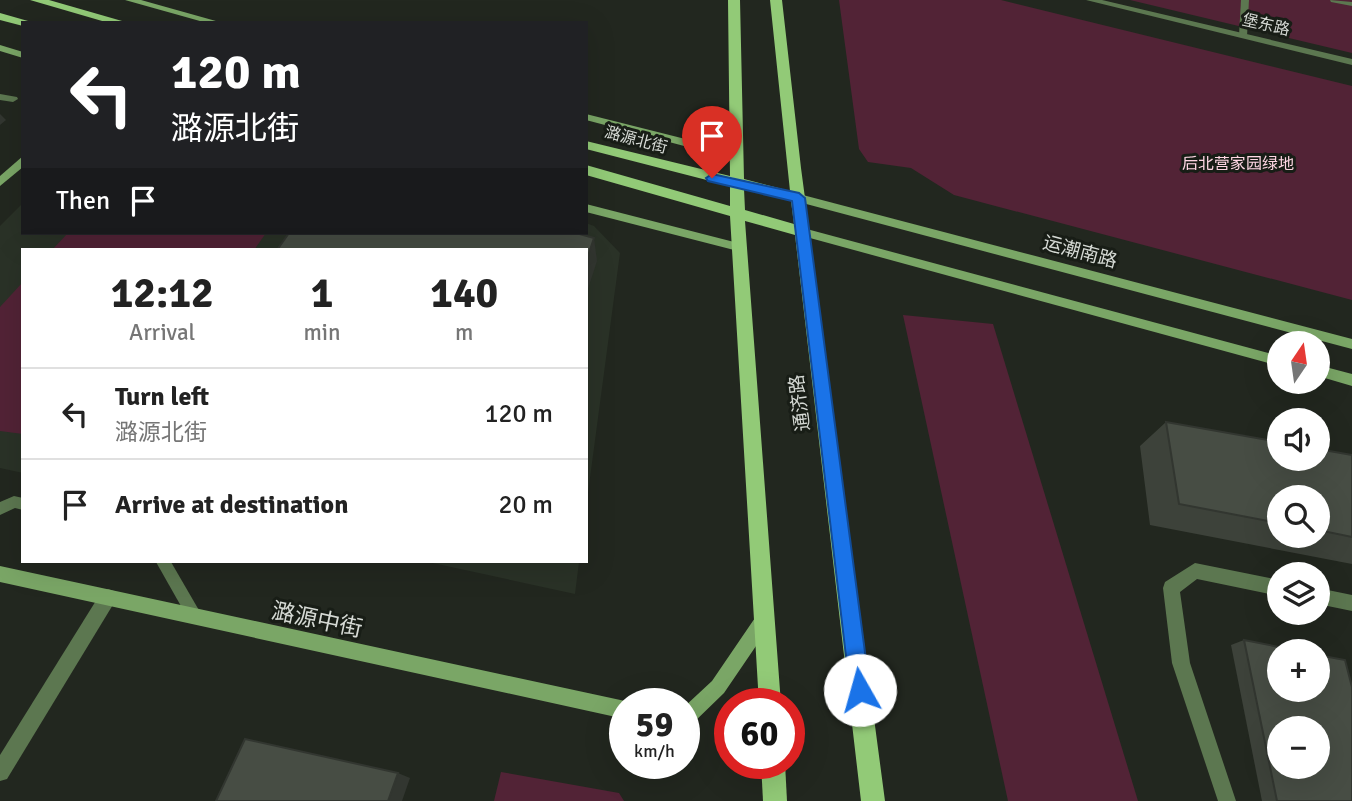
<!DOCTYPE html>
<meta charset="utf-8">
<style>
body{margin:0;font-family:Signika,"Noto Sans SC",sans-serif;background:#f6f6f6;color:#222;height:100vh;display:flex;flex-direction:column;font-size:26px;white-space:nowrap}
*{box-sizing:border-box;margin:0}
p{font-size:23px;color:#767676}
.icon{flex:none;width:38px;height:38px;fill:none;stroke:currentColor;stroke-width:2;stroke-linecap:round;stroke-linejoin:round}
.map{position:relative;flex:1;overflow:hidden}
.details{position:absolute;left:21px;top:248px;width:567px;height:315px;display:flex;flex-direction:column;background:#fff;border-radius:0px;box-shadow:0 7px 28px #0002}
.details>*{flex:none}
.hud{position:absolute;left:21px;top:21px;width:567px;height:214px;border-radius:0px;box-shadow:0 7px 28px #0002;background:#202124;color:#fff;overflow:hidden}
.needle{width:46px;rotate:13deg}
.tools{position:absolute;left:1267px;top:331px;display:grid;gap:14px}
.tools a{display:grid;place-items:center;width:63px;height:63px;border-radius:50%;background:#fff;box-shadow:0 7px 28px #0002;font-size:35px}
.speed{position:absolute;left:609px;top:688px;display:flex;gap:14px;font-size:35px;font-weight:700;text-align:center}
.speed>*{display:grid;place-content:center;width:91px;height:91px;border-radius:50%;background:#fff;box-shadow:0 7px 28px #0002;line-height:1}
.speed small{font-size:18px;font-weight:400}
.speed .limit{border:10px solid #d22;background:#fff;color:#111}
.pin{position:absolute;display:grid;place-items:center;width:60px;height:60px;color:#fff;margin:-72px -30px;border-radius:50% 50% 50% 0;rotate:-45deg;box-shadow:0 0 7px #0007}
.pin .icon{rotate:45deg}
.me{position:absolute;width:77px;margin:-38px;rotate:353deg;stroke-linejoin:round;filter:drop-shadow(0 0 5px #0008)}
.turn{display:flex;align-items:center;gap:24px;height:147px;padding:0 35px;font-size:32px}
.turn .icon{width:91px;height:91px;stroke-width:2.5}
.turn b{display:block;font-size:49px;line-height:60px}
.then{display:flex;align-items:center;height:66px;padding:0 35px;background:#0003;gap:14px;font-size:26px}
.eta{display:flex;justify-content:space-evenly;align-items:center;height:119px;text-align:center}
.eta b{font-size:42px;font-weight:800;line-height:49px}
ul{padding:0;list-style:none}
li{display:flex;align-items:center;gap:21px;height:91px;padding:0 35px;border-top:2px solid #e0e0e0}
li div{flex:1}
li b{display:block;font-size:26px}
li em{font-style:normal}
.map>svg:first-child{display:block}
</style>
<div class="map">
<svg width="1352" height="801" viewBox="0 0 1352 801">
<rect width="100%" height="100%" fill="#22271f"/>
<!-- built -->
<g fill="#2a3227">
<path d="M 23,203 L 23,233 L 586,233 L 586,223 L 594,226 L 620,253 L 586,508 L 586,250 L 23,250 L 23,473 L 0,468 L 0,226 Z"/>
<path d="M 428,562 L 579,562 L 575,594 Z"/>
</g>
<!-- green -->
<g fill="#522336">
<path d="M 839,0 L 1001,0 L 1352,86 L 1352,300 L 954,195 L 911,168 L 868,162 L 859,149 Z"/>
<path d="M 1130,0 L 1352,0 L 1352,53 Z"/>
<path d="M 68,233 L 266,233 L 254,250 L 52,250 Z"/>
<path d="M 23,282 L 23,434 L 0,431 L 0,307 Z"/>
<path d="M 903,315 L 993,324 L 1138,801 L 1008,801 Z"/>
<path d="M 501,772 L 619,793 L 624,801 L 494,801 Z"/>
</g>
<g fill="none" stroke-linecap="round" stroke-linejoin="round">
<!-- lane -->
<g fill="#5c7750" fill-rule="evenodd">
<path d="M 1241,0 L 1249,0 L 1247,36 L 1243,38 L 1239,36 Z"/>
<path d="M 1330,0 L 1352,2 L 1352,6 L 1331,2 Z"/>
<path d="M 14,496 L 23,498 L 23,510 L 15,508 L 0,515 L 0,502 Z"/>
<path d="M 156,562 L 171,562 L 200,612 L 202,617 L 200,622 L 195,624 L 190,622 Z"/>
</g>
<!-- street -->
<g fill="#5c7750" fill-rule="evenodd">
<path d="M 1086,0 L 1102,0 L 1352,59 L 1352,65 Z"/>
<path d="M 0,94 L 17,97 L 18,99 L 13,102 L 0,100 Z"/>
<path d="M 1195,563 L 1279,580 L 1279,596 L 1197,579 L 1180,592 L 1190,663 L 1236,801 L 1218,801 L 1172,663 L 1163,588 L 1165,582 Z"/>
<path d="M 1318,588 L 1352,595 L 1352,611 L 1318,604 Z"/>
<path d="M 108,589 L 114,591 L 116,597 L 114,603 L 7,779 L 0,781 L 0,755 L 102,591 Z"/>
</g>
<!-- secondary -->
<g fill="#7aa666" fill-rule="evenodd">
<path d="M 125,0 L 141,0 L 223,23 L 207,23 Z"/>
<path d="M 0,45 L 23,52 L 23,58 L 0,51 Z"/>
<path d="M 586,114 L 737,152 L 742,156 L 737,160 L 586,120 Z"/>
<path d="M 23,156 L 23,167 L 0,186 L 0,176 Z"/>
<path d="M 799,194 L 1352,339 L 1352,349 L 795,201 L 795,195 Z"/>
<path d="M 586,204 L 738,243 L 744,247 L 738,251 L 586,212 Z"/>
<path d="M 803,228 L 1279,356 L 1279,366 L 799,235 L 799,229 Z"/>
<path d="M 1318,365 L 1352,374 L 1352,386 L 1318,376 Z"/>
<path d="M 0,566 L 625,701 L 631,704 L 625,704 L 625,719 L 0,582 Z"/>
<path d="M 765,610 L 771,612 L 773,618 L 771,624 L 724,693 L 690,726 L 684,729 L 684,707 L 712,681 L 759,612 Z"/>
</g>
<!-- primary -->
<g fill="#92ca77" fill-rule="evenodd">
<path d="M 30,0 L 49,0 L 129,23 L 109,23 Z"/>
<path d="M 728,0 L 740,0 L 744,179 L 790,191 L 770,0 L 782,0 L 801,168 L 885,801 L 861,801 L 795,235 L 745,221 L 781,704 L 759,704 L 730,216 L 586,175 L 586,165 L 730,206 L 730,186 L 586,149 L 586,141 L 730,176 ZM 744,189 L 791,201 L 794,224 L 745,210 Z"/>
<path d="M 0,13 L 28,21 L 30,23 L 23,23 L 23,26 L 0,20 Z"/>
<path d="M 761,763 L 785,763 L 787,801 L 763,801 Z"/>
</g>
</g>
<!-- wall -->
<g fill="#3d423a" fill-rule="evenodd">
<path d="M 1166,422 L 1352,455 L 1352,564 L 1150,525 L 1140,446 ZM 1279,497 L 1318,497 L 1318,536 L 1279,536 Z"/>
<path d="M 1244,640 L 1352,801 L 1262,801 L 1231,645 Z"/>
</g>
<!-- shaded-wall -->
<g fill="#323630">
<path d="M 0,114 L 6,120 L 0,125 Z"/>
<path d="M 594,238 L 597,261 L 586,295 L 586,262 Z"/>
<path d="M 398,773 L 410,778 L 402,801 L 388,801 Z"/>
</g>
<!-- building -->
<g fill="#474d44" stroke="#323630" stroke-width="2" fill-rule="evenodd">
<path d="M 289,233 L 576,233 L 594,238 L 586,262 L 586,250 L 277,250 Z"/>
<path d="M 1166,422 L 1279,442 L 1279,458 L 1318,458 L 1318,449 L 1352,455 L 1352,537 L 1318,530 L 1318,497 L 1279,497 L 1279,523 L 1179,504 Z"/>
<path d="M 1244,640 L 1299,651 L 1279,651 L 1279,690 L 1318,690 L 1318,655 L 1345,660 L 1352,687 L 1352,801 L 1277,801 ZM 1279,728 L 1318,728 L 1318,766 L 1279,766 Z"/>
<path d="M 245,739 L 398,773 L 388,801 L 216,801 Z"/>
</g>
<!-- route -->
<path fill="#1a73e8" stroke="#114b97" stroke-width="2" d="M 712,174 L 799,193 L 805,198 L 870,690 L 867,697 L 860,700 L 853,697 L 850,690 L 792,201 L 708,181 L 706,178 Z"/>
<g text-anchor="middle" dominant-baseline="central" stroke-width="6" stroke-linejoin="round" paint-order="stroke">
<!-- far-street labels -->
<g font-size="16" fill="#d5d9d4" stroke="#181d16">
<text transform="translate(1266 25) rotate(13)">堡东路</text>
<text transform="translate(636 140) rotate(15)">潞源北街</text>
</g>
<!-- far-park labels -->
<g font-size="16" fill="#fed6e3" stroke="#181d16">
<text x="1238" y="164">后北营家园绿地</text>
</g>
<!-- street labels -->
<g font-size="19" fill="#d5d9d4" stroke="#181d16">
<text transform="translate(1080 252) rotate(15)">运潮南路</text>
<text transform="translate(800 403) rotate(-97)">通济路</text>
</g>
<!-- near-street labels -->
<g font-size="23" fill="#d5d9d4" stroke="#181d16">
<text transform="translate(317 620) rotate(12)">潞源中街</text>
</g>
</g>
</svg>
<div class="tools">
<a><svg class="needle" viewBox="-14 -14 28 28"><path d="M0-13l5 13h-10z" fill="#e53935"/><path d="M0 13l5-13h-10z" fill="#767676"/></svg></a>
<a><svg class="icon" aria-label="sound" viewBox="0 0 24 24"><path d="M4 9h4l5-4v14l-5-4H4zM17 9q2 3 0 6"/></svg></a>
<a><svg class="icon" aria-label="search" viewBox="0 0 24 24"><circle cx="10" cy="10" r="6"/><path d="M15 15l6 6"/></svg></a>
<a><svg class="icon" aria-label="layers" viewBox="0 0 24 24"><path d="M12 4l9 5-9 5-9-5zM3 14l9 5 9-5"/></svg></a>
<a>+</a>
<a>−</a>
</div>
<div class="speed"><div>59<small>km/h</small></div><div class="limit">60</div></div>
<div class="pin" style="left:712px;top:178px;background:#d93025"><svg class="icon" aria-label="arrive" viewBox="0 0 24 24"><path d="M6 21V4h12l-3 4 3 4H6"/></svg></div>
<svg class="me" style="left:860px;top:690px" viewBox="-20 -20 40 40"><circle r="19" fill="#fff"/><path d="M0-13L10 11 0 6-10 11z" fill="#1a73e8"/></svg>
<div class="hud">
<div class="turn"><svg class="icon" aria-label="left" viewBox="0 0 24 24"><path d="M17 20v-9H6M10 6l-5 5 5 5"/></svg><div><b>120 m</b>潞源北街</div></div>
<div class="then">Then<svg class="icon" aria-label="arrive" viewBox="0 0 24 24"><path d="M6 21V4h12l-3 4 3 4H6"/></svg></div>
</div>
<section class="details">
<div class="eta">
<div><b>12:12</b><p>Arrival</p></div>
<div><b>1</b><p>min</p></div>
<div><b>140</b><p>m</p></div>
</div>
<ul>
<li><svg class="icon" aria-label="left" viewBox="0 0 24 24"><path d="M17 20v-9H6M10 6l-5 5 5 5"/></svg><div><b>Turn left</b><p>潞源北街</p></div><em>120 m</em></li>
<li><svg class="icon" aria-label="arrive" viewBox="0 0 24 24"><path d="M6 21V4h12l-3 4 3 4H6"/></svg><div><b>Arrive at destination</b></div><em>20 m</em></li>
</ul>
</section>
</div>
